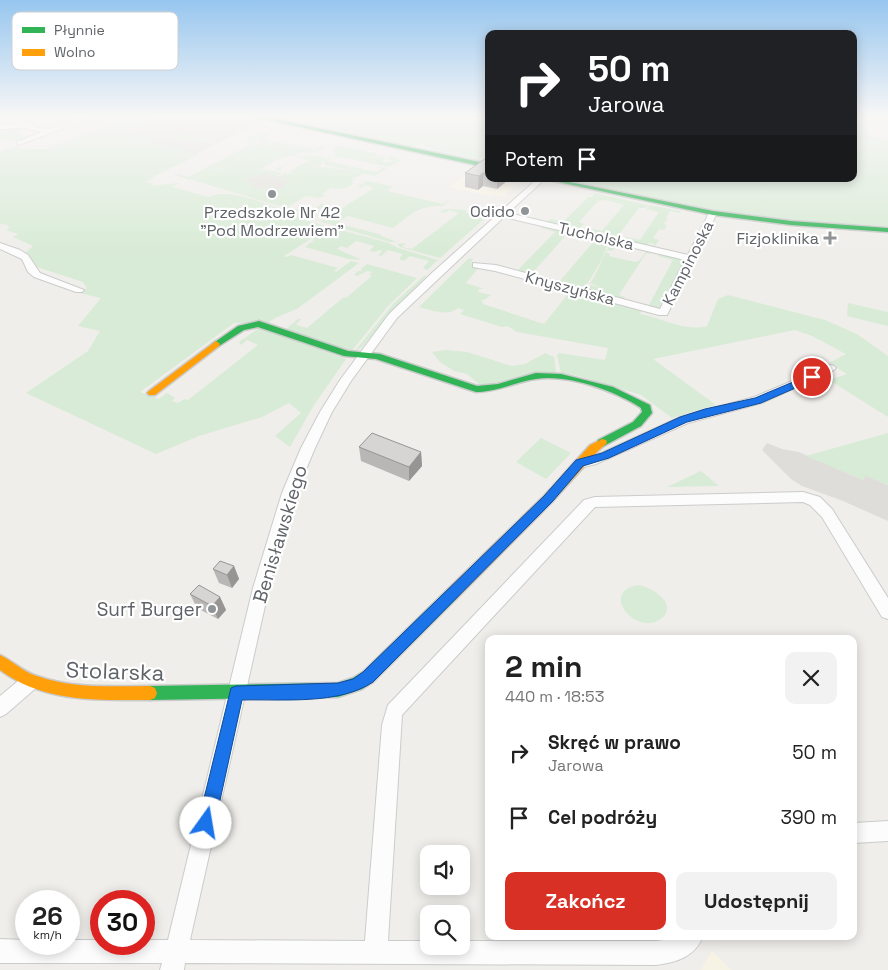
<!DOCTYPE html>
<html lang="pl">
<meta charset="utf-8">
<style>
body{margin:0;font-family:"Space Grotesk",sans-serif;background:#f2f2f2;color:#222;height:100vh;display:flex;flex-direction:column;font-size:19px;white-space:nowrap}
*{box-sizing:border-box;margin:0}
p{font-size:16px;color:#767676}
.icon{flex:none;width:28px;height:28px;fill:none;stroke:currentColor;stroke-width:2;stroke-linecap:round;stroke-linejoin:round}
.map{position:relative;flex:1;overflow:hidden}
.drawer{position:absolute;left:485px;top:635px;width:372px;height:305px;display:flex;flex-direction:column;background:#fff;border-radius:10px;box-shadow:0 2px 12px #0003}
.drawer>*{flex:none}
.banner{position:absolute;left:485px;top:30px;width:372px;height:152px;border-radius:10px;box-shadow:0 2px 12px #0003;background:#202124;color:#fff;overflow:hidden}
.buttons{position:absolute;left:420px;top:845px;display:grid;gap:10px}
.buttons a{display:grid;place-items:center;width:50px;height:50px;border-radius:10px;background:#fff;box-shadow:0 2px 12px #0003;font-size:25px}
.speed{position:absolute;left:15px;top:890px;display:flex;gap:10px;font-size:25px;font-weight:700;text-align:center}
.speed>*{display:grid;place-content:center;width:65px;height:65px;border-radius:50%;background:#fff;box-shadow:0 2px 12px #0003;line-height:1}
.speed small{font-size:12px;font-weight:400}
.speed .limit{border:8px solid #d22;background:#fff;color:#111}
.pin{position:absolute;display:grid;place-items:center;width:42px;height:42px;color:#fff;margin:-21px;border:2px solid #fff;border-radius:50%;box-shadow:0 1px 5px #0007}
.me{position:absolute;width:55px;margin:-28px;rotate:13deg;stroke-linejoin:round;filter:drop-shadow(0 0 4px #0008)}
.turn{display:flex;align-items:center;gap:18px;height:105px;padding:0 20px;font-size:22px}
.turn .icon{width:65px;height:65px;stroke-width:2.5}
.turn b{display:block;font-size:35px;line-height:42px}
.then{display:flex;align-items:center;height:48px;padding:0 20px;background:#0003;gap:10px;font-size:19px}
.round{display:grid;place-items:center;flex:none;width:52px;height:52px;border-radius:10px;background:#f2f2f2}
.headline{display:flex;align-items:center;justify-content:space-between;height:85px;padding:0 20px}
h1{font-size:30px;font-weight:700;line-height:38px}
.cta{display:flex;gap:10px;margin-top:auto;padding:10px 20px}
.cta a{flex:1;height:58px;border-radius:10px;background:#d93025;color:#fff;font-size:20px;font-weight:700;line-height:58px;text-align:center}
.cta a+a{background:#f2f2f2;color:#222}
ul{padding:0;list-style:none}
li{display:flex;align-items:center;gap:15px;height:65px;padding:0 20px}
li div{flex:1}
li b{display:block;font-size:19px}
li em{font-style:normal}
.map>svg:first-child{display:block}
</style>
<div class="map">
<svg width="888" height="970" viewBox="0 0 888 970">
<rect width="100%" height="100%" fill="#efeeea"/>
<!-- commercial -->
<g fill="#f7f3e4">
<path d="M 474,168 L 489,179 L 512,179 L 521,181 L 504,196 L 493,194 L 490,196 L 450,187 Z"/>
<path d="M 712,951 L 731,970 L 701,970 Z"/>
</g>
<!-- industrial -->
<path fill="#dfddda" d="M 767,443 L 782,449 L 799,452 L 863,480 L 865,475 L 888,485 L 888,521 L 843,501 L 802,486 L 791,479 L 762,450 Z"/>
<!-- education -->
<g fill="#e2e0da">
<path d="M 129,117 L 241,117 L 261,122 L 152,175 L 49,148 Z"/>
<path d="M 241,166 L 314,185 L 280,204 L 207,183 Z"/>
</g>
<!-- green -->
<g fill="#d8ebd6">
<path d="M 129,117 L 163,117 L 125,130 L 155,138 C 138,145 120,128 103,131 L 118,135 L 116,136 L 147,141 L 146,143 L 149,142 L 192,152 L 190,153 L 200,154 L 155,176 L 144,173 L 155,177 L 145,182 L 154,184 L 150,186 L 178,183 L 179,183 L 172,187 L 209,197 C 226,187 260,202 279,208 L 284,211 L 283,208 L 310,216 L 304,220 L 389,243 L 398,248 L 438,260 L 427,270 L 423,268 L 429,261 L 410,256 L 404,261 L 399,259 L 403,254 L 388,250 L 381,256 L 378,255 L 383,251 L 379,250 L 375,252 L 369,251 L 374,246 L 356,241 L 347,248 L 341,246 L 337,249 L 362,260 L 349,259 L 305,247 L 314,240 L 312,238 L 284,256 L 287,257 L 291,255 L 338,268 L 334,271 L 336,272 L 351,261 L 359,263 L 297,309 L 275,318 L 268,323 L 234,323 L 140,392 L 159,399 L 167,393 L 175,398 L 172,401 L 178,403 L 184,399 L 188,400 L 258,345 L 247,340 L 241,345 L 239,342 L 259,328 L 346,359 L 314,405 L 290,447 L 275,436 L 301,413 L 289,403 L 262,417 L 199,436 L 156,454 L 26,393 L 88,351 L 100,331 L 78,326 L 101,298 L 79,293 L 87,288 L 83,282 L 37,267 L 26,252 L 33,246 L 13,237 L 18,234 L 6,230 L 9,228 L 8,225 L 0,224 L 0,152 L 21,144 L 18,149 L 47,149 Z"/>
<path d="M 489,117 L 489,163 L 484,158 L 479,158 L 482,161 L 479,161 L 417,148 L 477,158 L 431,149 L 420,143 L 413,149 L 275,118 Z"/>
<path d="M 854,117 L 888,117 L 888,126 L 864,125 L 872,138 L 888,139 L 888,226 L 785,220 L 686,207 L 560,179 L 854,179 Z"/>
<path d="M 13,128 L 19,130 L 17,133 L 32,137 L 14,142 L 0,138 L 0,129 Z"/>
<path d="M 179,132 L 214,140 L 226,136 L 210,143 L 199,141 L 193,143 L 167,137 Z"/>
<path d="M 261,132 L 269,134 L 263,139 L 314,150 L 319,147 L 316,146 L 318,146 L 328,147 C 309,157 277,154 258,141 Z"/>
<path d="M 258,133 L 257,141 L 251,141 L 271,148 L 300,154 L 218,169 L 202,177 L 190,180 L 174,175 L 182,174 L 181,175 L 188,177 L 254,143 L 242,142 L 249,140 L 248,139 Z"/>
<path d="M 340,146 L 367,151 L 363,154 L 368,152 L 378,154 L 374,157 L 383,156 L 382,157 L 386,158 L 382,161 L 384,162 L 395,161 L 387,159 L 390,156 L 401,160 L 389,167 L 336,156 L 332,150 Z"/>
<path d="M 309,155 L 325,158 L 319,167 L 288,172 L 274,169 L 285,166 L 280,170 L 288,172 L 310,160 L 295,158 Z"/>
<path d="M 289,157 L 276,160 L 261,169 L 283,173 L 277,176 L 263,173 L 261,174 L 271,176 L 263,174 L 244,181 L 254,184 L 252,187 L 261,189 L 266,187 L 279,190 L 285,187 L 283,186 L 288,181 L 280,179 L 293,181 L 279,177 L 285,173 L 289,174 C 312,162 339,169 363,174 L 352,179 L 355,180 L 351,182 L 354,183 C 346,189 341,190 331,188 L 322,194 L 325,195 L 319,198 L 306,196 L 288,207 L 309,213 L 321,204 L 326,205 L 310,215 L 192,180 C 203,178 211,171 222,169 C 244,163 266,160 289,157 Z"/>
<path d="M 330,157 L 338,158 L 332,158 L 327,161 L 376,172 L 382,169 L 378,167 L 387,168 L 375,176 L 325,165 L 324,160 Z"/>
<path d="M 367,181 L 399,188 L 392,187 L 387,191 L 443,204 L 449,200 L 444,198 L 450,200 L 443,206 C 419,205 411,214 393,228 L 348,216 L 337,223 L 382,235 L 381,236 L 397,242 L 390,242 L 308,218 L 318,214 L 313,219 L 322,221 L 374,188 L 365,185 L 361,188 L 358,186 Z"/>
<path d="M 595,193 L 648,205 L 645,208 L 639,208 L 616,238 L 610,235 L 608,237 L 585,231 L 588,228 L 602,231 L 624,205 L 606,200 L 598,201 L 579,222 L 584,224 L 579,229 L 575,229 L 577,227 L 571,225 L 569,227 L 547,222 L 550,219 L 563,222 L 588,197 L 592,197 Z"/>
<path d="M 649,205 L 681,211 L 680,213 L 670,211 L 666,218 L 668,219 L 663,224 L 667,225 L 664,230 L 659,229 L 653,238 L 659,240 L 654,247 L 651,247 L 655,244 L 648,243 L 649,246 L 623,240 L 625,237 L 640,240 L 659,212 L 646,209 Z"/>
<path d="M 447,209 L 466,210 L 466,213 L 485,215 L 488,212 L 491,213 L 440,258 L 400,247 L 397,244 L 406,243 L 402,247 L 412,249 L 459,213 L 449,210 L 445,213 L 440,211 Z"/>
<path d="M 544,226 L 573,233 L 573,234 L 567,234 L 534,271 L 538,273 L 535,277 L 537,273 L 531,271 L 528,275 L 517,271 L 555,232 L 541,228 Z"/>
<path d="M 582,235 L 610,242 C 605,248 605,253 602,259 C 596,269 591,279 583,289 L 552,281 L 554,280 L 560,281 L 594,241 L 580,237 Z"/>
<path d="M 612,242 L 618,243 L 612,251 L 608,250 L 606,252 L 610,254 L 609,256 L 635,262 L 639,261 L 647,250 L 651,254 L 646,253 L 619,295 L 625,297 L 623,300 L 585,290 L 590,285 L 600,287 L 590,283 C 599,272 602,255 612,242 Z"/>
<path d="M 660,253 L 685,261 L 658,309 L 641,304 L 649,305 L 673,260 L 658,256 Z"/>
<path d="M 469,258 L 473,259 L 471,263 L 480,266 L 466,283 L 484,289 L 479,289 L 478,292 L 491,295 L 484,300 L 481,299 L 483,304 L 544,324 L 571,290 L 642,309 L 640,314 C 663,318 683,332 707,326 L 718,299 L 728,295 L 825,320 L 857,334 L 888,356 L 888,417 L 829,380 L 847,374 L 829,363 L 846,354 L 812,336 L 795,330 L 653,359 L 716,405 L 672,418 L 641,395 L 575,375 L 561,373 L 557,355 L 559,353 L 605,360 L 608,348 L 517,332 L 507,326 L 502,327 L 460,314 L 464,310 L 458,308 C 448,317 431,310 419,307 Z"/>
<path d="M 367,264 L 417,278 L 388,306 L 350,353 L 286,329 L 298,319 L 301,319 L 296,325 L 307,328 L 344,297 L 346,298 L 372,276 L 369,275 L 372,272 L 367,271 L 357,276 L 354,275 L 358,271 L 362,271 L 361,269 Z"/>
<path d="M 425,275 L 426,277 L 397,306 L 361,348 L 354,352 L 394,303 Z"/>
<path d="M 848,303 L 888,312 L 888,326 L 847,316 Z"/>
<path d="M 445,350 L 467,352 L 512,366 L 525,364 L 545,353 L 554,357 L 556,373 L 496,385 L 480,385 L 467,374 L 454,371 L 440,362 L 432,352 Z"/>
<path d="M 888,433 L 888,485 L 866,476 L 863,480 L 806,456 Z"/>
<path d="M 541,438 L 571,453 L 546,479 L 516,462 Z"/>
<path d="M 701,471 L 719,486 L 667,487 Z"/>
<path d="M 638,585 C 653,587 681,606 659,620 C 635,635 599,592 638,585 Z"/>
</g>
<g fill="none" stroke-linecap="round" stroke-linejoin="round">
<defs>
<g id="street">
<path d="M 5,117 C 20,117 31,128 46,129 C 58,130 76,117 92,117 L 19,145 L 17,144 L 17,142 L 42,132 L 24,128 L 0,129 L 0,125 L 18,124 Z"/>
<path d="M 537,179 L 545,179 L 508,213 L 688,255 L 710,211 L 717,213 L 667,315 L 659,315 L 495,271 L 473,267 L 473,263 L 496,265 L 660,309 L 685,260 L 504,217 L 397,318 L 351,381 L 332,412 L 315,448 L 296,493 L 269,588 L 190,940 L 365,941 L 382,725 L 388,705 L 584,500 L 595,497 L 803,492 L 820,497 L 832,509 L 888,598 L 888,619 L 882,617 L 822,517 L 810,505 L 803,502 L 595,507 L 402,715 L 388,941 L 429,941 L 429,946 L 461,946 L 461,941 L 656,941 L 672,939 L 675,936 L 703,936 C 695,957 677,962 656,965 L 185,963 L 184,970 L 160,970 L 162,963 L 0,963 L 0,939 L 26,940 L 26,944 L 69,944 L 69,940 L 101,940 L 101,944 L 144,944 L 144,940 L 168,940 L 253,588 L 282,493 L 301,448 L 320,412 L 340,380 L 389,314 L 433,272 Z"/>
<path d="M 0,243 L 20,250 L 28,255 L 40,273 L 84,290 L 82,292 L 76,292 L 34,277 L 28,272 L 22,259 L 0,249 Z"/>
<path d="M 830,365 L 834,366 L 836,368 L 834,370 L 762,403 L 688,423 L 596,464 L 580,468 L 575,466 L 573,463 L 575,460 L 601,453 L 680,417 L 754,397 Z"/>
<path d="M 30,674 L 36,676 L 39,682 L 36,688 L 6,714 L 0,717 L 0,696 L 24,676 Z"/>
<path d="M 888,821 L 888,841 L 854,843 L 854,823 Z"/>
</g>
<g id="fast">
<path d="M 254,117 L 265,117 L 489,164 L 489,168 Z"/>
<path d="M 544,179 L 555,179 L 713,211 L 791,221 L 888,228 L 888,232 L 791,225 L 713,215 Z"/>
<path d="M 259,321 L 348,351 L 380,354 L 477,386 L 498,384 L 536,373 L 561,374 L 613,387 L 650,405 L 652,413 L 641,426 L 602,447 L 598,446 L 597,443 L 598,440 L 633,422 L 642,412 L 641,408 C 615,391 568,374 536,379 C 515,382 497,392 476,392 L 376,359 L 344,356 L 258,327 L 244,330 L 219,346 L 216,347 L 212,344 L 238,326 Z"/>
<path d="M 452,588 L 457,590 L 459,594 L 457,598 L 373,682 L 362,689 L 338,697 L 150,700 L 145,698 L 143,693 L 145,688 L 150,686 L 338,683 L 353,678 L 363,672 L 447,590 Z"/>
</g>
<g id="slow">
<path d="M 216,341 L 220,344 L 219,346 L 155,395 L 149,395 L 147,393 L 149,391 Z"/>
<path d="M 602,439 L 606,440 L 607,443 L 598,451 L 552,502 L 457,598 L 452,600 L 447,598 L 445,594 L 447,590 L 544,496 L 590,445 Z"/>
<path d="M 0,655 C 13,661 23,672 37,676 C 73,689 113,686 150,686 L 155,688 L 157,693 L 155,698 L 150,700 C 98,700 44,703 0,670 Z"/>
</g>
</defs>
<!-- street casing -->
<use href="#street" stroke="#cbcccc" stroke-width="2"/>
<!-- fast casing -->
<use href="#fast" stroke="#cacacb" stroke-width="3"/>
<!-- slow casing -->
<use href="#slow" stroke="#cacacb" stroke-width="3"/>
<!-- street -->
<use href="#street" fill="#fdfcfc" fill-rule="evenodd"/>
<!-- fast -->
<use href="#fast" fill="#30b455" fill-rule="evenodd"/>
<!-- slow -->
<use href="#slow" fill="#ff9f0a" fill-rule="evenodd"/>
</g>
<!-- wall -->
<g fill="#b8b7b5">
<path d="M 489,158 L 489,179 L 507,179 L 507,181 L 497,189 L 483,186 L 478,190 L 465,187 L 465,173 Z"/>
<path d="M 359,447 L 421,452 L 422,466 L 409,481 L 361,461 Z"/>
<path d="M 234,566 L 239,579 L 232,588 L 219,583 L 213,569 Z"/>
<path d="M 190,594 L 220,597 L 226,610 L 218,619 L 197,608 Z"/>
</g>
<!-- shaded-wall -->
<g fill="#969594">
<path d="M 483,173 L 483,186 L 478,190 L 479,176 Z"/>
<path d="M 497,179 L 507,179 L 507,181 L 497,189 Z"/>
<path d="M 421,452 L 422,466 L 409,481 L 409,467 Z"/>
<path d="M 234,566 L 239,579 L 232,588 L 227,575 Z"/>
<path d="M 220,597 L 226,610 L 218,619 L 212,606 Z"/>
</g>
<!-- building -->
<g fill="#d6d5d3" stroke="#969594">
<path d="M 486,158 L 489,158 L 489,174 L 483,173 L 479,176 L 465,173 Z"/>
<path d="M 372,433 L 421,452 L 409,467 L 359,447 Z"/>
<path d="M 220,561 L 234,566 L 227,575 L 213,569 Z"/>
<path d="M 199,585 L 220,597 L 212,606 L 190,594 Z"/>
</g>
<!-- sky -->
<linearGradient id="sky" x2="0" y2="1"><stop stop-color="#97c6ef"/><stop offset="0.46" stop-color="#f8f7f6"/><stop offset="1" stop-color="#f8f7f6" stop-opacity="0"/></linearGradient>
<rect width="888" height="253" fill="url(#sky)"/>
<!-- route -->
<path fill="#1a73e8" stroke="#114b97" d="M 812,374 L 816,375 L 816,379 L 761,403 L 687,422 L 609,458 L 583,466 L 552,502 L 373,682 C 339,705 283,699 242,700 L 215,823 L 212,829 L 206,831 L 200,829 L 198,823 L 231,688 L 236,686 L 338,683 L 353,679 L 363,672 L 544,496 L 576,460 L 602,453 L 680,417 L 705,409 L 755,398 Z"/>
<!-- markers -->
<g fill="#919496" stroke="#fff" stroke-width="2">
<circle cx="272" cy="194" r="5"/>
<circle cx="525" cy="211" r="5"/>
<path d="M827.5 230.5h5v5h5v5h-5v5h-5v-5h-5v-5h5z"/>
<circle cx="212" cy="609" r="5"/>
</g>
<g text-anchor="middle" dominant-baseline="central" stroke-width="4.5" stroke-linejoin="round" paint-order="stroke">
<!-- far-poi labels -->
<g font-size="16" fill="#5f6368" stroke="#fff" text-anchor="end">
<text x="515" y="211">Odido</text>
<text x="272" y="212" text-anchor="middle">Przedszkole Nr 42<tspan x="272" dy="18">"Pod Modrzewiem"</tspan></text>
<text x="819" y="238">Fizjoklinika</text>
</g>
<!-- far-street labels -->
<g font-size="16" fill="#5f6368" stroke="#fff">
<text transform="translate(596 236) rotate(13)">Tucholska</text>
<text transform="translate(688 263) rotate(-63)">Kampinoska</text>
<text transform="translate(570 288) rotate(15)">Knyszyńska</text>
</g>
<!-- street labels -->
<g font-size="19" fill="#5f6368" stroke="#fff">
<text transform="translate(280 534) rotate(-73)">Benisławskiego</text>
</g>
<!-- poi labels -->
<g font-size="19" fill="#5f6368" stroke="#fff" text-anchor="end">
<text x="202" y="609">Surf Burger</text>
</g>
<!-- near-street labels -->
<g font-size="22" fill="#5f6368" stroke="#fff">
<text transform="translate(115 671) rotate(2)">Stolarska</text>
</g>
</g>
<!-- legend -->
<rect x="12" y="12" width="166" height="58" rx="8" fill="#fff" stroke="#cfd0d2" stroke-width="1"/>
<rect x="22" y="27" width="23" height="6" fill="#30b455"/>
<rect x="22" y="49" width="23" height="7" fill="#ff9f0a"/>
<g font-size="14" fill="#5f6368">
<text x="54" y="35">Płynnie</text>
<text x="54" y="57">Wolno</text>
</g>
</svg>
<div class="buttons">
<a><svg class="icon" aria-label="sound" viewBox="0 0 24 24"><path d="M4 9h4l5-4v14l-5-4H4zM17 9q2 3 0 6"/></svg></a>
<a><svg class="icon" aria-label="search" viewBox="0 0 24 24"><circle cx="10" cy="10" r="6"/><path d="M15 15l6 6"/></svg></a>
</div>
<div class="speed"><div>26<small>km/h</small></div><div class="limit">30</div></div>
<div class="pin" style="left:812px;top:377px;background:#d93025"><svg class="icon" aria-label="arrive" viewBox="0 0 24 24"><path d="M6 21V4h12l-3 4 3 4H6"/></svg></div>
<svg class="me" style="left:206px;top:823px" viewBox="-20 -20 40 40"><circle r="19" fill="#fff"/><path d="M0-13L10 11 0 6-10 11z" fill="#1a73e8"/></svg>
<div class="banner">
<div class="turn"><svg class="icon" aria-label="right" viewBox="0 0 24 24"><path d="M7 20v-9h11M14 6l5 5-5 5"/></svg><div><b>50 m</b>Jarowa</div></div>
<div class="then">Potem<svg class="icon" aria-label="arrive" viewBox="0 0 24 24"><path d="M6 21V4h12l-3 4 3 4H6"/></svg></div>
</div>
<section class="drawer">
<div class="headline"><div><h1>2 min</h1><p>440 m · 18:53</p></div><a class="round"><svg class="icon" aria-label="close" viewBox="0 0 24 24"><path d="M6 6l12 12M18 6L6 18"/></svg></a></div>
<ul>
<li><svg class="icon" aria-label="right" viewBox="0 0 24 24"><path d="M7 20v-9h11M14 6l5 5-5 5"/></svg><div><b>Skręć w prawo</b><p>Jarowa</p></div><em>50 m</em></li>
<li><svg class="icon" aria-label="arrive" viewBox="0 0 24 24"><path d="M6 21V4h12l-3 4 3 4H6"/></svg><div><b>Cel podróży</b></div><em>390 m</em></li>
</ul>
<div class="cta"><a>Zakończ</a><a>Udostępnij</a></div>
</section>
</div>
